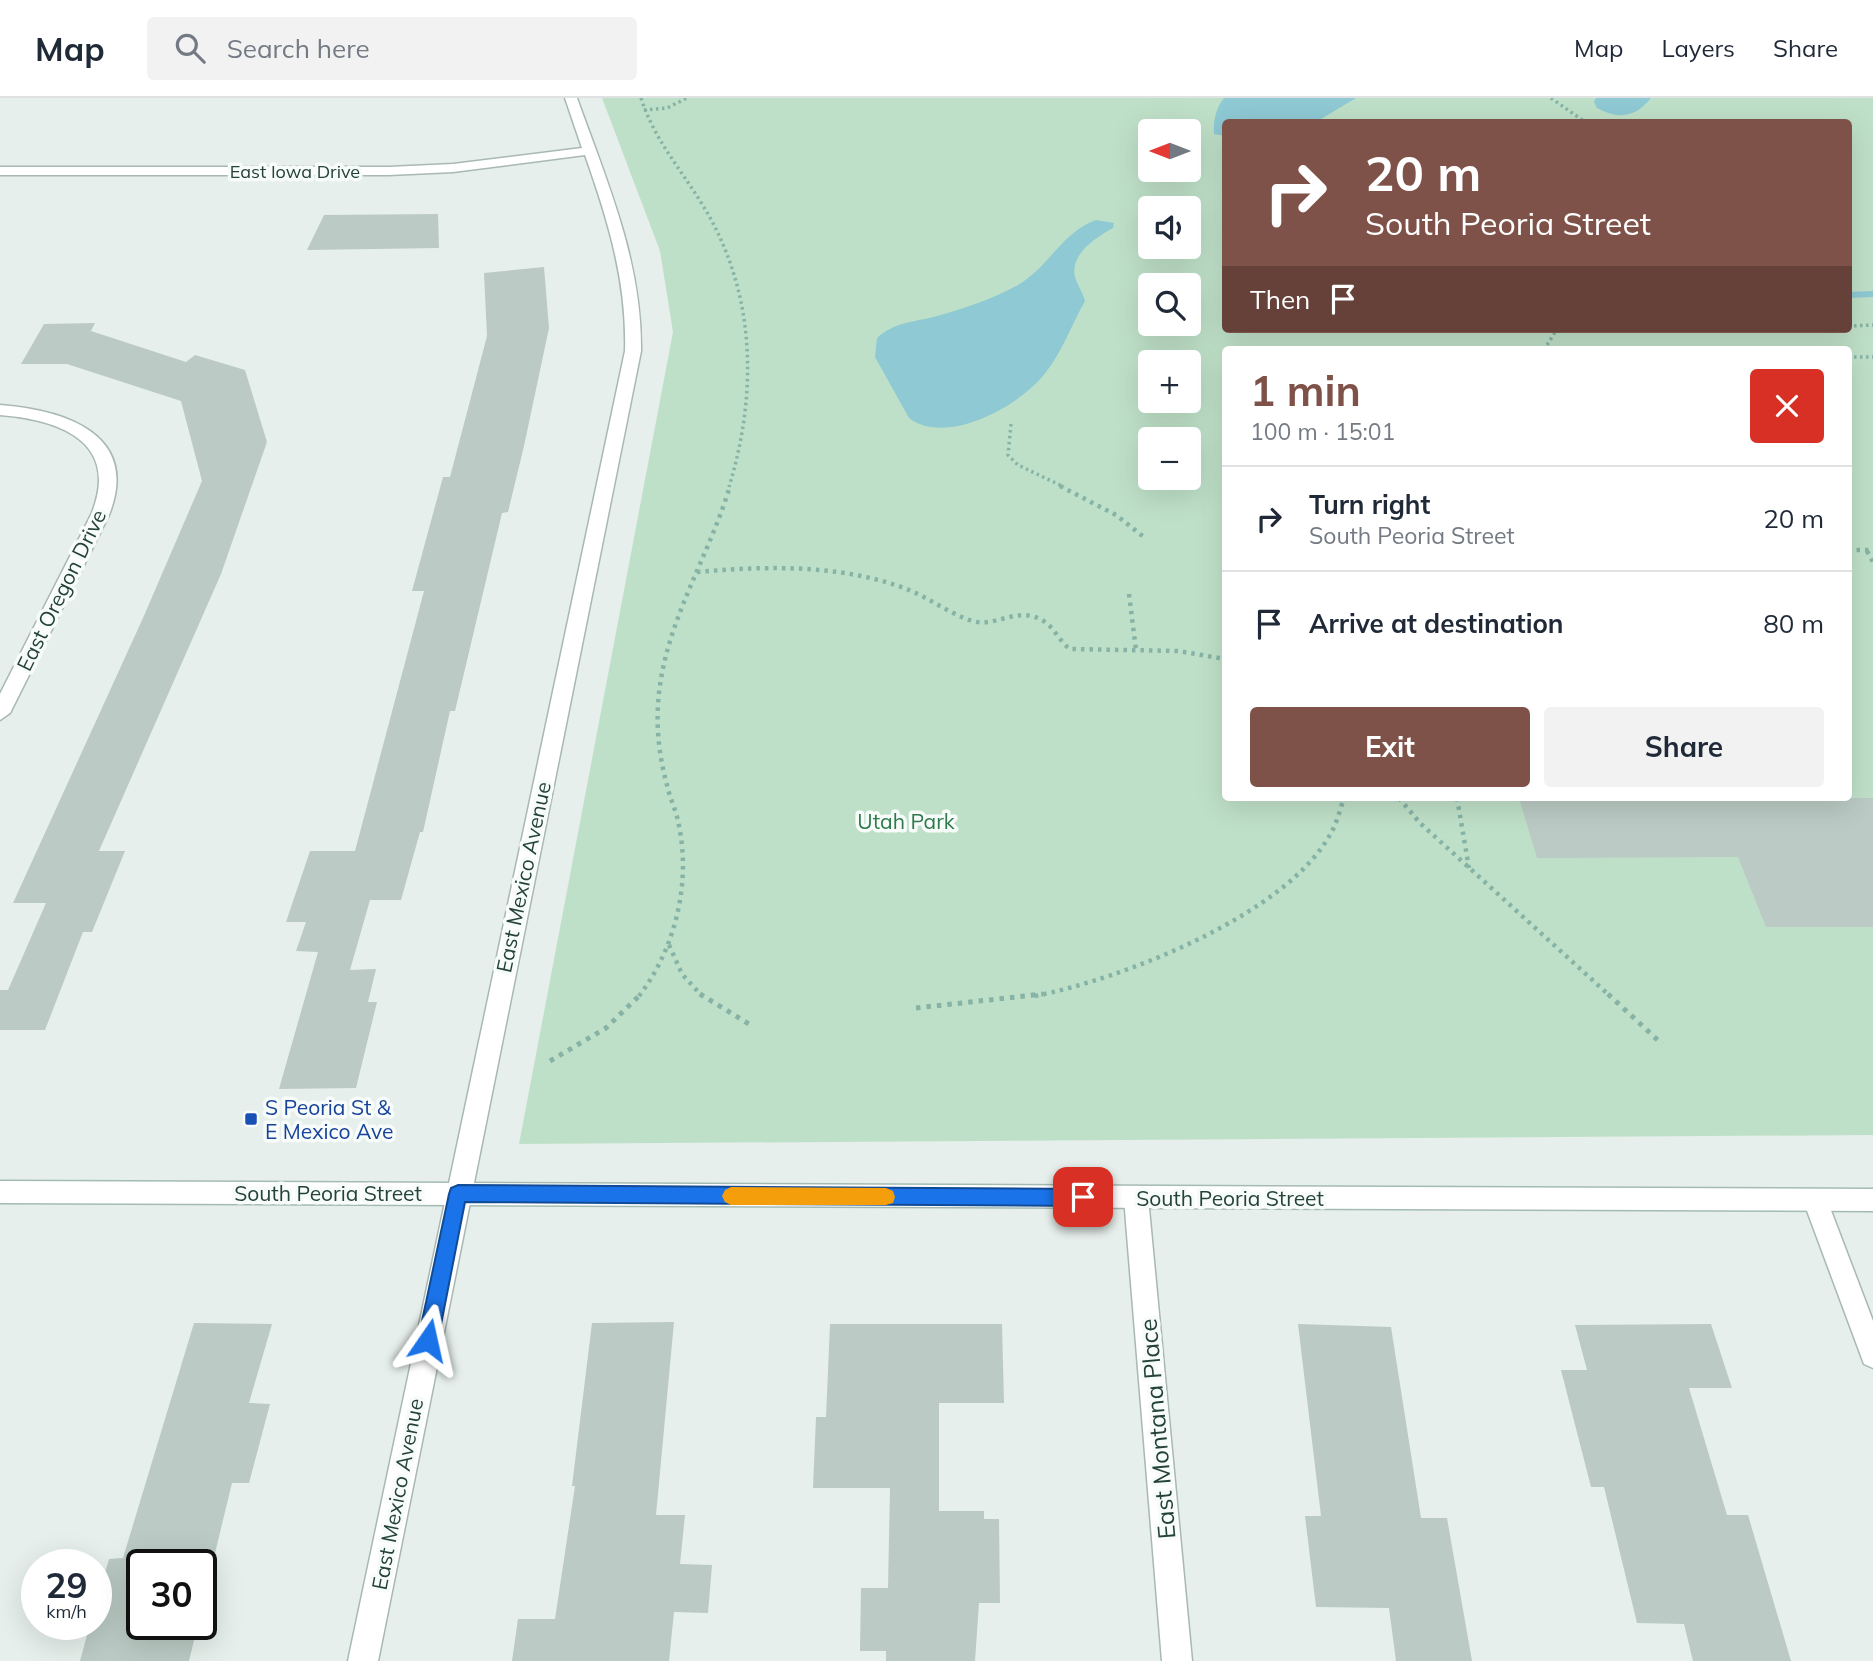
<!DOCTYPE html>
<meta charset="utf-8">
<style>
body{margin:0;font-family:Mulish,sans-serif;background:#f2f2f3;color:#1f2937;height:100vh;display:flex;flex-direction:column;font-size:26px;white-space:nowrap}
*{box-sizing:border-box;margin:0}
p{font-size:23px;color:#747a83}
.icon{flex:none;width:38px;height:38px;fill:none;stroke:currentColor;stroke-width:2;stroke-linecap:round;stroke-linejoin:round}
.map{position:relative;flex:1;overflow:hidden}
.sheet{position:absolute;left:1222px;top:248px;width:630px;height:455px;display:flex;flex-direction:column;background:#fff;border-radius:7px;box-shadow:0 7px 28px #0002}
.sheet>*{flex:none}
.top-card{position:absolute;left:1222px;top:21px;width:630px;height:214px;border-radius:7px;box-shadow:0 7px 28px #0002;background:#7f5249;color:#fff;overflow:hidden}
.needle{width:46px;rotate:270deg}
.buttons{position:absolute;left:1138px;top:21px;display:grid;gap:14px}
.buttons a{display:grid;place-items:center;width:63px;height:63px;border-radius:7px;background:#fff;box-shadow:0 7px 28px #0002;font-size:35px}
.speed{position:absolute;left:21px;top:1451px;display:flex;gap:14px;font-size:35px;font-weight:700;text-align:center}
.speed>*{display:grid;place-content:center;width:91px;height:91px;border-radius:50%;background:#fff;box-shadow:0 7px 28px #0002;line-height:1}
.speed small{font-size:18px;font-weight:400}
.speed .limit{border:4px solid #111;border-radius:10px;background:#fff;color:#111}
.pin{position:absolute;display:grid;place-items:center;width:60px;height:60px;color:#fff;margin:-30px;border-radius:14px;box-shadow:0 4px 10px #0006}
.me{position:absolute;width:77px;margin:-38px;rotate:11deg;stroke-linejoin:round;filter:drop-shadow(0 0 5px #0008)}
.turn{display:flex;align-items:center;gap:24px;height:147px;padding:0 28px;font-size:32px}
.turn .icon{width:91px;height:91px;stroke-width:2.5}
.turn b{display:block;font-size:49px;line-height:60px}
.then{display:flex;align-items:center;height:66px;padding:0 28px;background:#0003;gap:14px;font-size:26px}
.round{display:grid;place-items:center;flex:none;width:74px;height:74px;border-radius:7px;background:#f2f2f3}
.head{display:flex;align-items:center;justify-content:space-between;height:119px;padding:0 28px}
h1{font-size:42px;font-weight:700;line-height:52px;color:#7f5249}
.primary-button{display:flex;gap:14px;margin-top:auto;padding:14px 28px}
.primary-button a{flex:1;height:80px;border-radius:7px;background:#7f5249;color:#fff;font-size:28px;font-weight:700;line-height:80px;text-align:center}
.primary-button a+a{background:#f2f2f3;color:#1f2937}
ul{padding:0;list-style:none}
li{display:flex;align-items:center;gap:21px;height:105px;padding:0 28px;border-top:2px solid #e0e1e3}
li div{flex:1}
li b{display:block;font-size:26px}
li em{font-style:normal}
header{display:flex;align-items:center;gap:42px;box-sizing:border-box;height:98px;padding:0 35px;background:#fff;border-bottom:2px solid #e0e1e3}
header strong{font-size:33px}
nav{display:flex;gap:38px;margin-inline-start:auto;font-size:24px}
.search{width:490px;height:63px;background:#f2f2f3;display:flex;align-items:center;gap:18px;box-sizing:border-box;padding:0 24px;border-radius:7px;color:#747a83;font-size:26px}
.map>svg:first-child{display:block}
</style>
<header>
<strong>Map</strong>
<div class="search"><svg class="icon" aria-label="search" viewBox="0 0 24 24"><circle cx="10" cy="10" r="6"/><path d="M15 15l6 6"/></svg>Search here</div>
<nav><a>Map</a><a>Layers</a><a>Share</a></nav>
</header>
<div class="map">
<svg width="1873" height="1563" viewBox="0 0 1873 1563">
<rect width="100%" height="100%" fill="#e6efeb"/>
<!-- green -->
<path fill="#bfe0c8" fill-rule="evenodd" d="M 602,0 L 1873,0 L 1873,1037 L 519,1046 L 673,234 L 660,153 ZM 1225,24 L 1848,24 L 1848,231 L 1225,231 ZM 1150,33 L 1188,33 L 1188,72 L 1150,72 ZM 1150,110 L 1188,110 L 1188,149 L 1150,149 ZM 1150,187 L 1188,187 L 1188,226 L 1150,226 ZM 1225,252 L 1848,252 L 1848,700 L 1225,700 ZM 1150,264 L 1188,264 L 1188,303 L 1150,303 ZM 1150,341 L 1188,341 L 1188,380 L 1150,380 Z"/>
<!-- water -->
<g fill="#8ec9d4">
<path d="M 1224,0 L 1356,0 L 1316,24 L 1225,24 L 1225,38 L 1214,36 C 1213,24 1216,9 1224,0 Z"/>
<path d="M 1596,0 L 1651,0 C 1636,19 1618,22 1597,10 L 1594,4 Z"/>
<path d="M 1096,122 L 1114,125 L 1113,130 C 1095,140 1067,158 1076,182 C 1079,190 1083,195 1085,203 C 1072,226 1062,254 1046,274 C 1022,307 947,349 909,320 L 875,259 L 877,240 C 894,224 915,224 937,218 C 963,211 995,200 1018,187 C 1049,169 1062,134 1096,122 Z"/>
</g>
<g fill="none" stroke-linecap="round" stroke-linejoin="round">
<!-- stream -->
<path fill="#8ec9d4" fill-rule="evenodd" d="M 1873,193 L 1873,199 L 1848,200 L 1848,194 Z"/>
</g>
<!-- building -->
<g fill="#bbcac4">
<path d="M 438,116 L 439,150 L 307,152 L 324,117 Z"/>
<path d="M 544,169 L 549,230 L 524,348 L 508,414 L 502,415 L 455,613 L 450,613 L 423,734 L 420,734 L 401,802 L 370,802 L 350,872 L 376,871 L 368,904 L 377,904 L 356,990 L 279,991 L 318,854 L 296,853 L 306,824 L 286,824 L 310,753 L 355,753 L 424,493 L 412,493 L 443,379 L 450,379 L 487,238 L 484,175 Z"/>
<path d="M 95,225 L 91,233 L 186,264 L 195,257 L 245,272 L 267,344 L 221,476 L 99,753 L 125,753 L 92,834 L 83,834 L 45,932 L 0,932 L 0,892 L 8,892 L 46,805 L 13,805 L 143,520 L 202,383 L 181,303 L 67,266 L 21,266 L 44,226 Z"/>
<path d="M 1519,700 L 1873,700 L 1873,829 L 1766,829 L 1738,759 L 1537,760 Z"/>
<path d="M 674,1224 L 656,1417 L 685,1417 L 680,1466 L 712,1467 L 708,1515 L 674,1514 L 669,1563 L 512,1563 L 518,1521 L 555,1521 L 575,1388 L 572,1388 L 592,1225 Z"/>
<path d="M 194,1225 L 272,1226 L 249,1305 L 270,1306 L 249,1385 L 232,1385 L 201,1513 L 201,1466 L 142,1466 L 142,1526 L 198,1526 L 189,1563 L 80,1563 L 90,1526 L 96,1526 L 96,1506 L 109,1461 L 123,1460 Z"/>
<path d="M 830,1226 L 1002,1226 L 1004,1305 L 939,1305 L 939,1413 L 984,1413 L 984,1421 L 999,1421 L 1000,1505 L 979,1505 L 975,1563 L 886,1563 L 886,1553 L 860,1553 L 861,1490 L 888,1490 L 890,1390 L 813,1390 L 816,1319 L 826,1319 Z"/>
<path d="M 1298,1226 L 1391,1229 L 1421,1420 L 1447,1420 L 1472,1563 L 1396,1563 L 1389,1510 L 1316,1509 L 1305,1418 L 1321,1418 Z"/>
<path d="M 1711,1226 L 1732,1290 L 1689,1290 L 1727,1417 L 1748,1417 L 1791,1563 L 1693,1563 L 1684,1526 L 1637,1525 L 1604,1389 L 1591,1389 L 1561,1272 L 1587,1272 L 1575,1227 Z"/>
</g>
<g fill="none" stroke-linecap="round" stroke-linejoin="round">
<defs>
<g id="minor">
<path d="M 565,0 L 577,0 C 607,84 642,163 641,253 L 378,1563 L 348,1563 L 625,253 C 627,184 608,122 585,57 L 453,74 L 389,77 L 0,77 L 0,69 L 389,69 L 453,66 L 582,50 Z"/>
<path d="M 0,307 C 65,312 141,336 109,417 L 10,615 L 0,622 L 0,596 L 91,417 C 121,344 61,322 0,317 Z"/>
<path d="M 1136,1089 L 1145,1092 L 1148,1100 L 1192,1563 L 1162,1563 L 1124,1100 L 1127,1092 Z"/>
<path d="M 1815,1091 L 1824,1094 L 1827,1102 L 1873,1223 L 1873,1270 L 1864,1266 L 1803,1102 L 1806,1094 Z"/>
</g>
<path id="secondary" d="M 0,1083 L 1873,1091 L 1873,1113 L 0,1105 Z"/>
</defs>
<!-- minor casing -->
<use href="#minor" stroke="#a8b8b2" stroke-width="3"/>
<!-- secondary casing -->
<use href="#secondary" stroke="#a4bbb3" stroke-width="3"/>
<!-- path-far2 -->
<g stroke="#86b3a5" stroke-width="3.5" stroke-dasharray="2.5 3.5" stroke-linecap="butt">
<path d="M 641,0 C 654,41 680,70 702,106 C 756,193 758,294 729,389"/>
<path d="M 1551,0 L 1585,24"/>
<path d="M 644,12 L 667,10 L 687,0"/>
<path d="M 1848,228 L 1873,227"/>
<path d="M 1544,252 L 1557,231"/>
<path d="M 1848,259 L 1873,259"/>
<path d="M 1011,326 L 1008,357 L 1018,367 L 1064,389"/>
</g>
<!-- path-far1 -->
<g stroke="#86b3a5" stroke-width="4.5" stroke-dasharray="3.5 5" stroke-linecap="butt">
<path d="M 1060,388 L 1116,417 L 1145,440"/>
<path d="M 1848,452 L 1873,452"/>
<path d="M 1867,453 L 1873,464"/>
<path d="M 697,474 C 766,468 838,466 904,490 C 928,499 948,515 972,523 C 997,530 1019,506 1045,524 C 1055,531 1060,544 1070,551 L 1178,553 L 1225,561"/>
<path d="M 1129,496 L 1136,552"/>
<path d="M 1399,700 L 1420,725 L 1610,898"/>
<path d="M 1457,700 L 1469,770"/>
<path d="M 669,847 L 682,876 L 702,898"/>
<path d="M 639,898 C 675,851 691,786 679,728 C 677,714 670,701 667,687 C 658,655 655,621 660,587 C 670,517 710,455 730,388"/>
<path d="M 1035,898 C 1122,881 1287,817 1331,735 C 1337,725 1340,711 1344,700"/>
</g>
<!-- path -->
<g stroke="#86b3a5" stroke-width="5" stroke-dasharray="4.5 6" stroke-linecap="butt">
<path d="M 700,896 L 749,926"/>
<path d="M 1608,896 L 1662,946"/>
<path d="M 916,910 L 1043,896"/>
<path d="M 550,963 L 606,930 L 641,896"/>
</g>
<!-- minor -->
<use href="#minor" fill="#fff" fill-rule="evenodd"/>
<!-- secondary -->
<use href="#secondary" fill="#fff" fill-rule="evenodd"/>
</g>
<!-- route -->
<path fill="#1a73e8" stroke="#114b97" stroke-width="2" d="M 458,1087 L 1083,1091 L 1089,1093 L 1092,1099 L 1089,1105 L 1083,1108 L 465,1104 L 438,1242 L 435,1249 L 428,1252 L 421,1249 L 418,1242 L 449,1096 L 451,1090 Z"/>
<!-- slow -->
<path fill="#f59e0b" d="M 731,1089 L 886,1090 L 893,1093 L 895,1099 L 893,1105 L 886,1107 L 731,1107 L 725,1104 L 722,1098 L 725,1092 Z"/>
<!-- markers -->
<rect fill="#1a4fb4" stroke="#f7fbf9" stroke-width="2.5" x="244" y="1014" width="14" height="14" rx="3.5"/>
<g text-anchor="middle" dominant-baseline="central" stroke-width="7" stroke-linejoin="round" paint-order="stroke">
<!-- far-street labels -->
<g font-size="18" fill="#24423a" stroke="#f7fbf9">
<text x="295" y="73">East Iowa Drive</text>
</g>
<!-- street labels -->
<g font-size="21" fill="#24423a" stroke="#f7fbf9">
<text transform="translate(61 492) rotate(-64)">East Oregon Drive</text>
<text transform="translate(523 779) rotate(-78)">East Mexico Avenue</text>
<text x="328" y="1095">South Peoria Street</text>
<text x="1230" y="1100">South Peoria Street</text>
<text transform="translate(397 1396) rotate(-79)">East Mexico Avenue</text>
</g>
<!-- park labels -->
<g font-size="21" fill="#2d7a4b" stroke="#f7fbf9">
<text x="906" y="723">Utah Park</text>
</g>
<!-- transit labels -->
<g font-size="21" fill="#164399" stroke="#f7fbf9" text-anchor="start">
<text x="265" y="1009">S Peoria St &amp;<tspan x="265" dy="24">E Mexico Ave</tspan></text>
</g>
<!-- near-street labels -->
<g font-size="24" fill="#24423a" stroke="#f7fbf9">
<text transform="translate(1157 1331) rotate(-95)">East Montana Place</text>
</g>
</g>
</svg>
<div class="buttons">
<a><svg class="needle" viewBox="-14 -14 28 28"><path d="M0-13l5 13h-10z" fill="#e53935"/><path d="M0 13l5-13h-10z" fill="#747a83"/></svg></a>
<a><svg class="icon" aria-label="sound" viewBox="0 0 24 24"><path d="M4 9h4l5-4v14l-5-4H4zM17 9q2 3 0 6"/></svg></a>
<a><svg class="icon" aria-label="search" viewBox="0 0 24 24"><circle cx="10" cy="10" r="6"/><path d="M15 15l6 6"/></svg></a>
<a>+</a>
<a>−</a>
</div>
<div class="speed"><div>29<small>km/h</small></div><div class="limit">30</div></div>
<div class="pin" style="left:1083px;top:1099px;background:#d93025"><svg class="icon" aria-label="arrive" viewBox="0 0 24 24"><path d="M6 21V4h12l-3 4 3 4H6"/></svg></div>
<svg class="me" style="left:428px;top:1242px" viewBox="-20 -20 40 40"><path d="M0-17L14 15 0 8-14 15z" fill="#1a73e8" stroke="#fff" stroke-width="4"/></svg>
<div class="top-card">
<div class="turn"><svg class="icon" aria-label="right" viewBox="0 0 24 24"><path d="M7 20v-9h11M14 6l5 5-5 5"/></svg><div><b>20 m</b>South Peoria Street</div></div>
<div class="then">Then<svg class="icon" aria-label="arrive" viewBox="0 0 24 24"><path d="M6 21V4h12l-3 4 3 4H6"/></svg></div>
</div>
<section class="sheet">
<div class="head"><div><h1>1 min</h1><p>100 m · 15:01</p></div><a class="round" style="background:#d93025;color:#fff"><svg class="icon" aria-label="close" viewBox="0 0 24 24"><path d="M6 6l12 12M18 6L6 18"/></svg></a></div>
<ul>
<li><svg class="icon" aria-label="right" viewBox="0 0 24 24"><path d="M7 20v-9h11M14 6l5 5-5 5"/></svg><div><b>Turn right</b><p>South Peoria Street</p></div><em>20 m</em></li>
<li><svg class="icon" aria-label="arrive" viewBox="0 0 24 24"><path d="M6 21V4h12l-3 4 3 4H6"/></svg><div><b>Arrive at destination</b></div><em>80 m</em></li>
</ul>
<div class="primary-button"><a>Exit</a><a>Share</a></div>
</section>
</div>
